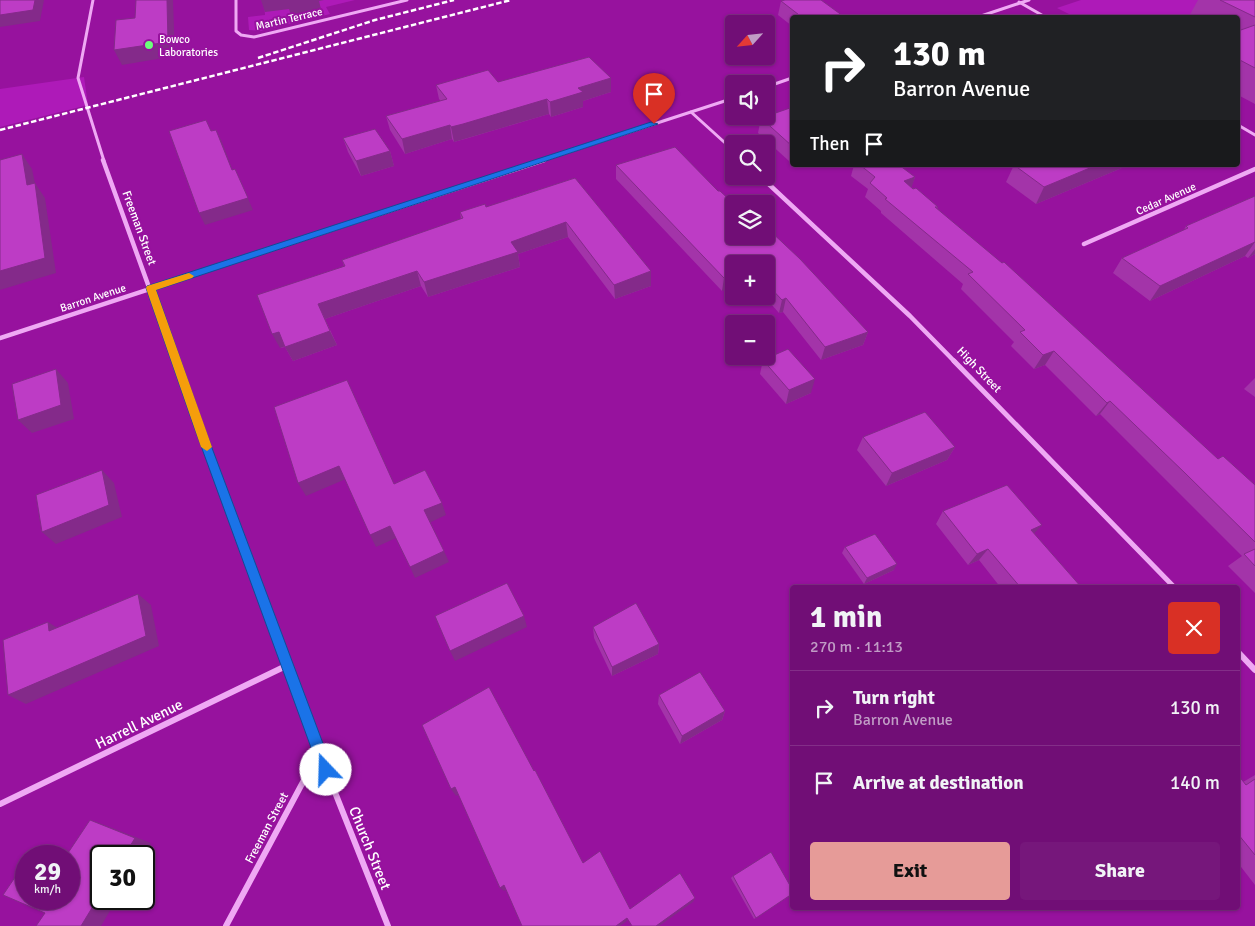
<!DOCTYPE html>
<meta charset="utf-8">
<style>
body{margin:0;font-family:Signika,sans-serif;background:#76177b;color:#f1f3f6;height:100vh;display:flex;flex-direction:column;font-size:19px;white-space:nowrap}
*{box-sizing:border-box;margin:0}
p{font-size:16px;color:#c09cc5}
.icon{flex:none;width:28px;height:28px;fill:none;stroke:currentColor;stroke-width:2;stroke-linecap:round;stroke-linejoin:round}
.map{position:relative;flex:1;overflow:hidden}
.sheet{position:absolute;left:790px;top:585px;width:450px;height:325px;display:flex;flex-direction:column;background:#710e76;border-radius:5px;box-shadow:0 1px 4px #0004,0 0 0 1px #832e88}
.sheet>*{flex:none}
.hud{position:absolute;left:790px;top:15px;width:450px;height:152px;border-radius:5px;box-shadow:0 1px 4px #0004,0 0 0 1px #832e88;background:#202124;color:#fff;overflow:hidden}
.needle{width:32px;rotate:243deg}
.controls{position:absolute;left:725px;top:15px;display:grid;gap:10px}
.controls a{display:grid;place-items:center;width:50px;height:50px;border-radius:5px;background:#710e76;box-shadow:0 1px 4px #0004,0 0 0 1px #832e88;font-size:25px}
.speed{position:absolute;left:15px;top:845px;display:flex;gap:10px;font-size:25px;font-weight:700;text-align:center}
.speed>*{display:grid;place-content:center;width:65px;height:65px;border-radius:50%;background:#710e76;box-shadow:0 1px 4px #0004,0 0 0 1px #832e88;line-height:1}
.speed small{font-size:12px;font-weight:400}
.speed .limit{border:2px solid #111;border-radius:8px;background:#fff;color:#111}
.pin{position:absolute;display:grid;place-items:center;width:42px;height:42px;color:#fff;margin:-51px -21px;border-radius:50% 50% 50% 0;rotate:-45deg;box-shadow:0 0 5px #0007}
.pin .icon{rotate:45deg}
.me{position:absolute;width:55px;margin:-28px;rotate:339deg;stroke-linejoin:round;filter:drop-shadow(0 0 4px #0008)}
.turn{display:flex;align-items:center;gap:18px;height:105px;padding:0 20px;font-size:22px}
.turn .icon{width:65px;height:65px;stroke-width:2.5}
.turn b{display:block;font-size:35px;line-height:42px}
.then{display:flex;align-items:center;height:48px;padding:0 20px;background:#0003;gap:10px;font-size:19px}
.round{display:grid;place-items:center;flex:none;width:52px;height:52px;border-radius:5px;background:#76177b}
.overview{display:flex;align-items:center;justify-content:space-between;height:85px;padding:0 20px}
h1{font-size:30px;font-weight:800;line-height:38px}
.cta{display:flex;gap:10px;margin-top:auto;padding:10px 20px}
.cta a{flex:1;height:58px;border-radius:5px;background:#e69b98;color:#111;font-size:20px;font-weight:800;line-height:58px;text-align:center}
.cta a+a{background:#76177b;color:#f1f3f6}
ul{padding:0;list-style:none}
li{display:flex;align-items:center;gap:15px;height:75px;padding:0 20px;border-top:1px solid #832e88}
li div{flex:1}
li b{display:block;font-size:19px}
li em{font-style:normal}
.map>svg:first-child{display:block}
</style>
<div class="map">
<svg width="1255" height="926" viewBox="0 0 1255 926">
<rect width="100%" height="100%" fill="#97129e"/>
<!-- green -->
<g fill="#ae1ab8">
<path d="M 264,0 L 355,0 L 326,7 L 330,14 L 261,31 L 249,30 L 248,17 L 265,15 Z"/>
<path d="M 1081,0 L 1231,0 L 1183,17 L 1075,17 L 1057,8 Z"/>
<path d="M 84,77 L 88,105 L 0,127 L 0,89 Z"/>
</g>
<g fill="none" stroke-linecap="round" stroke-linejoin="round">
<!-- street-far3 -->
<g stroke="#efa9f4" stroke-width="3">
<path d="M 93,0 L 78,78 L 104,161"/>
<path d="M 236,0 L 236,31 L 241,35 L 254,37 L 407,0"/>
<path d="M 1019,2 L 1047,18"/>
<path d="M 975,18 L 1029,0"/>
<path d="M 766,87 L 792,78"/>
<path d="M 691,112 L 734,151"/>
<path d="M 1238,125 L 1255,135"/>
<path d="M 540,161 L 734,98"/>
</g>
<!-- street-far2 -->
<g stroke="#efa9f4" stroke-width="4.5">
<path d="M 103,160 L 176,362"/>
<path d="M 760,176 L 910,316 L 955,362"/>
<path d="M 1084,244 L 1255,169"/>
<path d="M 0,338 L 544,160"/>
</g>
<!-- street-far1 -->
<g stroke="#efa9f4" stroke-width="5">
<path d="M 175,361 L 268,613"/>
<path d="M 954,361 L 1175,588"/>
</g>
<!-- street -->
<g stroke="#efa9f4" stroke-width="6">
<path d="M 1238,652 L 1255,670"/>
<path d="M 319,752 L 388,926"/>
<path d="M 0,804 L 288,665"/>
<path d="M 226,926 L 319,752 L 267,612"/>
</g>
<!-- rail -->
<g stroke="#fff" stroke-width="2.5" stroke-dasharray="5.5 2.5" stroke-linecap="butt">
<path d="M 258,58 L 375,20 L 454,0"/>
<path d="M 0,130 L 511,0"/>
</g>
</g>
<!-- wall -->
<g fill="#a334a9">
<path d="M 1198,0 L 1255,0 L 1255,104 L 1238,95 L 1238,18 L 1188,18 Z"/>
<path d="M 781,1 L 843,18 L 792,18 L 792,26 L 778,15 Z"/>
<path d="M 611,78 L 611,92 L 583,101 L 583,107 L 551,117 L 549,114 L 465,139 L 454,142 L 452,139 L 405,154 L 390,130 L 386,116 L 441,101 L 439,99 L 436,85 Z"/>
<path d="M 792,110 L 792,160 L 789,161 L 758,133 L 761,118 Z"/>
<path d="M 343,138 L 390,151 L 394,166 L 361,176 L 348,152 Z"/>
<path d="M 616,165 L 718,191 L 868,332 L 863,345 L 821,360 L 783,312 L 779,313 L 764,296 L 766,296 L 766,264 L 734,264 L 722,291 L 616,179 Z"/>
<path d="M 854,165 L 899,165 L 915,177 L 911,187 L 938,207 L 937,209 L 1218,459 L 1255,485 L 1255,593 L 1228,566 L 1242,556 L 1100,414 L 1096,416 L 1045,365 L 1034,369 L 1011,346 L 1014,342 L 961,289 L 963,284 L 881,213 L 881,211 L 865,197 L 868,189 L 851,176 Z"/>
<path d="M 1014,165 L 1129,165 L 1036,204 L 1006,182 Z"/>
<path d="M 575,178 L 651,271 L 651,286 L 615,299 L 568,237 L 518,254 L 520,267 L 428,297 L 421,286 L 325,319 L 337,345 L 293,361 L 285,347 L 280,348 L 344,266 L 342,260 L 461,219 L 460,212 L 486,207 Z"/>
<path d="M 1255,196 L 1255,254 L 1248,258 L 1245,256 L 1150,301 L 1113,273 L 1122,258 L 1184,230 L 1186,226 Z"/>
<path d="M 763,360 L 811,393 L 786,404 L 760,374 Z"/>
<path d="M 1255,378 L 1255,397 L 1244,389 Z"/>
<path d="M 863,437 L 955,447 L 947,460 L 886,486 L 857,450 Z"/>
<path d="M 943,511 L 1034,534 L 1082,588 L 1001,588 L 979,560 L 968,565 L 936,524 Z"/>
<path d="M 845,547 L 894,570 L 864,584 L 842,553 Z"/>
<path d="M 593,627 L 659,644 L 658,654 L 612,676 L 594,638 Z"/>
<path d="M 659,695 L 725,711 L 722,720 L 680,744 L 658,704 Z"/>
<path d="M 1238,775 L 1243,782 L 1255,775 L 1255,885 L 1238,863 Z"/>
<path d="M 733,876 L 792,894 L 754,919 L 731,878 Z"/>
</g>
<!-- shaded-wall -->
<g fill="#842a8a">
<path d="M 35,0 L 44,0 L 40,21 L 0,27 L 0,15 Z"/>
<path d="M 167,0 L 173,0 L 175,56 L 122,65 L 114,50 Z"/>
<path d="M 261,0 L 324,0 L 319,1 L 322,13 L 292,18 L 289,9 L 265,12 Z"/>
<path d="M 611,78 L 611,92 L 583,101 L 583,107 L 551,117 L 550,102 L 578,88 Z"/>
<path d="M 547,99 L 549,114 L 454,142 L 451,127 Z"/>
<path d="M 450,125 L 452,139 L 405,154 L 402,139 Z"/>
<path d="M 216,130 L 222,142 L 237,182 L 232,170 Z"/>
<path d="M 792,146 L 792,160 L 789,161 Z"/>
<path d="M 390,151 L 394,166 L 361,176 L 356,161 Z"/>
<path d="M 22,154 L 32,169 L 35,183 L 45,198 L 56,273 L 0,290 L 0,271 L 27,185 Z"/>
<path d="M 1097,165 L 1129,165 L 1036,204 L 1044,187 Z"/>
<path d="M 235,169 L 253,210 L 205,225 L 199,213 Z"/>
<path d="M 915,177 L 910,192 L 904,181 Z"/>
<path d="M 566,222 L 568,237 L 518,254 L 520,267 L 428,297 L 424,282 L 511,242 Z"/>
<path d="M 1255,242 L 1245,256 L 1150,301 L 1160,286 Z"/>
<path d="M 1255,249 L 1255,254 L 1248,258 Z"/>
<path d="M 417,271 L 421,286 L 325,319 L 318,304 Z"/>
<path d="M 651,271 L 651,286 L 615,299 L 614,285 Z"/>
<path d="M 734,273 L 734,286 L 722,291 L 724,278 Z"/>
<path d="M 786,298 L 783,312 L 779,313 L 782,300 Z"/>
<path d="M 330,331 L 337,345 L 293,361 L 285,347 Z"/>
<path d="M 279,332 L 286,346 L 280,348 L 272,334 Z"/>
<path d="M 868,332 L 863,345 L 821,360 L 825,347 Z"/>
<path d="M 1054,351 L 1045,365 L 1034,369 L 1043,355 Z"/>
<path d="M 56,369 L 68,383 L 74,419 L 32,433 L 18,420 Z"/>
<path d="M 815,379 L 811,393 L 786,404 L 789,390 Z"/>
<path d="M 1110,401 L 1100,414 L 1096,416 L 1107,403 Z"/>
<path d="M 955,447 L 947,460 L 886,486 L 892,473 Z"/>
<path d="M 339,466 L 346,479 L 306,496 L 298,483 Z"/>
<path d="M 102,470 L 114,483 L 122,517 L 56,544 L 42,532 Z"/>
<path d="M 442,503 L 446,515 L 429,523 L 424,510 Z"/>
<path d="M 1042,525 L 1031,537 L 1031,530 Z"/>
<path d="M 390,526 L 396,538 L 376,547 L 370,535 Z"/>
<path d="M 988,549 L 979,560 L 968,565 L 977,554 Z"/>
<path d="M 444,551 L 449,562 L 415,578 L 410,567 Z"/>
<path d="M 897,564 L 894,570 L 864,584 L 867,578 Z"/>
<path d="M 138,594 L 151,605 L 159,646 L 26,704 L 8,695 Z"/>
<path d="M 524,616 L 527,627 L 455,661 L 450,651 Z"/>
<path d="M 48,622 L 64,632 L 49,631 Z"/>
<path d="M 659,644 L 658,654 L 612,676 L 612,667 Z"/>
<path d="M 725,711 L 722,720 L 680,744 L 682,736 Z"/>
<path d="M 455,787 L 461,793 L 456,796 L 451,789 Z"/>
<path d="M 90,820 L 107,826 L 151,843 L 143,856 L 124,856 Z"/>
<path d="M 504,885 L 507,889 L 504,891 L 500,888 Z"/>
<path d="M 101,893 L 101,899 L 117,899 L 101,926 L 81,926 Z"/>
<path d="M 695,898 L 693,902 L 659,926 L 656,926 Z"/>
<path d="M 627,918 L 627,921 L 620,926 L 616,926 Z"/>
</g>
<!-- building -->
<g fill="#bd3cc5" stroke="#842a8a">
<path d="M 0,0 L 35,0 L 33,10 L 0,15 Z"/>
<path d="M 136,0 L 167,0 L 168,42 L 114,50 L 116,20 L 135,18 Z"/>
<path d="M 785,0 L 821,0 L 843,16 L 836,18 L 803,18 L 781,1 Z"/>
<path d="M 1220,0 L 1255,0 L 1255,17 Z"/>
<path d="M 1255,25 L 1255,68 L 1238,59 L 1238,31 Z"/>
<path d="M 589,57 L 611,78 L 578,88 L 583,92 L 550,102 L 547,99 L 463,124 L 451,127 L 450,125 L 402,139 L 386,116 L 447,99 L 436,85 L 488,70 L 498,82 Z"/>
<path d="M 790,108 L 792,110 L 792,146 L 761,118 Z"/>
<path d="M 206,120 L 211,131 L 216,130 L 232,170 L 235,169 L 248,198 L 199,213 L 169,131 Z"/>
<path d="M 375,129 L 390,151 L 356,161 L 343,138 Z"/>
<path d="M 675,147 L 718,191 L 720,191 L 734,204 L 734,236 L 766,236 L 766,227 L 800,259 L 868,332 L 825,347 L 786,298 L 782,300 L 766,283 L 766,264 L 734,264 L 734,273 L 724,278 L 616,165 Z"/>
<path d="M 22,154 L 27,185 L 35,183 L 45,258 L 0,271 L 0,160 Z"/>
<path d="M 860,165 L 899,165 L 915,177 L 904,181 L 913,189 L 916,188 L 938,207 L 935,207 L 1002,263 L 1004,262 L 1218,459 L 1223,456 L 1255,485 L 1255,542 L 1185,473 L 1110,401 L 1107,403 L 1054,351 L 1043,355 L 1020,332 L 1025,330 L 968,274 L 973,272 L 885,199 L 887,198 L 870,183 L 875,177 Z"/>
<path d="M 1014,165 L 1097,165 L 1044,187 Z"/>
<path d="M 575,178 L 651,271 L 614,285 L 566,222 L 511,242 L 518,252 L 424,282 L 417,271 L 318,304 L 330,331 L 285,347 L 279,332 L 272,334 L 257,295 L 345,266 L 342,260 L 463,218 L 460,212 L 485,204 L 486,207 Z"/>
<path d="M 1255,196 L 1255,242 L 1160,286 L 1122,258 L 1188,228 L 1186,226 Z"/>
<path d="M 788,349 L 815,379 L 789,390 L 763,360 Z"/>
<path d="M 56,369 L 61,405 L 18,420 L 12,384 Z"/>
<path d="M 347,380 L 394,484 L 425,470 L 442,503 L 424,510 L 444,551 L 410,567 L 390,526 L 370,535 L 339,466 L 298,483 L 274,407 Z"/>
<path d="M 925,412 L 955,447 L 892,473 L 863,437 Z"/>
<path d="M 102,470 L 109,505 L 42,532 L 36,495 Z"/>
<path d="M 1007,485 L 1042,525 L 1031,530 L 1082,588 L 1021,588 L 988,549 L 977,554 L 943,511 Z"/>
<path d="M 875,534 L 897,564 L 867,578 L 845,547 Z"/>
<path d="M 1255,549 L 1255,566 L 1244,554 Z"/>
<path d="M 507,583 L 524,616 L 450,651 L 435,616 Z"/>
<path d="M 138,594 L 146,636 L 8,695 L 3,640 L 48,622 L 49,631 Z"/>
<path d="M 636,603 L 659,644 L 612,667 L 593,627 Z"/>
<path d="M 700,672 L 725,711 L 682,736 L 659,695 Z"/>
<path d="M 489,687 L 534,771 L 535,770 L 583,863 L 600,851 L 630,909 L 680,873 L 695,898 L 656,926 L 632,926 L 627,918 L 616,926 L 522,926 L 504,885 L 500,888 L 455,787 L 451,789 L 422,725 Z"/>
<path d="M 1238,775 L 1246,785 L 1255,779 L 1255,855 L 1238,834 Z"/>
<path d="M 90,820 L 135,838 L 124,856 L 101,856 L 101,893 L 81,926 L 36,926 L 45,913 L 3,895 L 26,861 L 26,899 L 69,899 L 69,856 L 66,856 Z"/>
<path d="M 771,852 L 792,889 L 792,894 L 756,918 L 733,876 Z"/>
</g>
<!-- route -->
<path fill="#1a73e8" stroke="#114b97" d="M 651,122 L 658,124 L 156,290 L 203,424 L 333,770 L 331,775 L 326,777 L 321,775 L 193,424 L 146,288 L 147,286 Z"/>
<!-- slow -->
<path fill="#f59e0b" d="M 189,273 L 194,276 L 192,278 L 156,290 L 212,447 L 207,451 L 201,447 L 146,288 L 147,286 Z"/>
<!-- markers -->
<circle fill="#6cff7b" stroke="#97129e" stroke-width="2" cx="149" cy="45" r="5"/>
<g text-anchor="middle" dominant-baseline="central" stroke-width="4" stroke-linejoin="round" paint-order="stroke">
<!-- far-street labels -->
<g font-size="11" fill="#fff" stroke="#97129e">
<text transform="translate(289 19) rotate(-13)">Martin Terrace</text>
<text transform="translate(1166 199) rotate(-24)">Cedar Avenue</text>
<text transform="translate(93 298) rotate(-18)">Barron Avenue</text>
</g>
<!-- far-poi labels -->
<g font-size="11" fill="#fff" stroke="#97129e" text-anchor="start">
<text x="159" y="39">Bowco<tspan x="159" dy="13">Laboratories</tspan></text>
</g>
<!-- street labels -->
<g font-size="12" fill="#fff" stroke="#97129e">
<text transform="translate(139 228) rotate(70)">Freeman Street</text>
<text transform="translate(979 370) rotate(46)">High Street</text>
<text transform="translate(267 828) rotate(-62)">Freeman Street</text>
</g>
<!-- near-street labels -->
<g font-size="15" fill="#fff" stroke="#97129e">
<text transform="translate(139 724) rotate(-26)">Harrell Avenue</text>
<text transform="translate(370 848) rotate(68)">Church Street</text>
</g>
</g>
</svg>
<div class="controls">
<a><svg class="needle" viewBox="-14 -14 28 28"><path d="M0-13l5 13h-10z" fill="#e53935"/><path d="M0 13l5-13h-10z" fill="#c09cc5"/></svg></a>
<a><svg class="icon" aria-label="sound" viewBox="0 0 24 24"><path d="M4 9h4l5-4v14l-5-4H4zM17 9q2 3 0 6"/></svg></a>
<a><svg class="icon" aria-label="search" viewBox="0 0 24 24"><circle cx="10" cy="10" r="6"/><path d="M15 15l6 6"/></svg></a>
<a><svg class="icon" aria-label="layers" viewBox="0 0 24 24"><path d="M12 4l9 5-9 5-9-5zM3 14l9 5 9-5"/></svg></a>
<a>+</a>
<a>−</a>
</div>
<div class="speed"><div>29<small>km/h</small></div><div class="limit">30</div></div>
<div class="pin" style="left:654px;top:124px;background:#d93025"><svg class="icon" aria-label="arrive" viewBox="0 0 24 24"><path d="M6 21V4h12l-3 4 3 4H6"/></svg></div>
<svg class="me" style="left:326px;top:770px" viewBox="-20 -20 40 40"><circle r="19" fill="#fff"/><path d="M0-13L10 11 0 6-10 11z" fill="#1a73e8"/></svg>
<div class="hud">
<div class="turn"><svg class="icon" aria-label="right" viewBox="0 0 24 24"><path d="M7 20v-9h11M14 6l5 5-5 5"/></svg><div><b>130 m</b>Barron Avenue</div></div>
<div class="then">Then<svg class="icon" aria-label="arrive" viewBox="0 0 24 24"><path d="M6 21V4h12l-3 4 3 4H6"/></svg></div>
</div>
<section class="sheet">
<div class="overview"><div><h1>1 min</h1><p>270 m · 11:13</p></div><a class="round" style="background:#d93025;color:#fff"><svg class="icon" aria-label="close" viewBox="0 0 24 24"><path d="M6 6l12 12M18 6L6 18"/></svg></a></div>
<ul>
<li><svg class="icon" aria-label="right" viewBox="0 0 24 24"><path d="M7 20v-9h11M14 6l5 5-5 5"/></svg><div><b>Turn right</b><p>Barron Avenue</p></div><em>130 m</em></li>
<li><svg class="icon" aria-label="arrive" viewBox="0 0 24 24"><path d="M6 21V4h12l-3 4 3 4H6"/></svg><div><b>Arrive at destination</b></div><em>140 m</em></li>
</ul>
<div class="cta"><a>Exit</a><a>Share</a></div>
</section>
</div>
